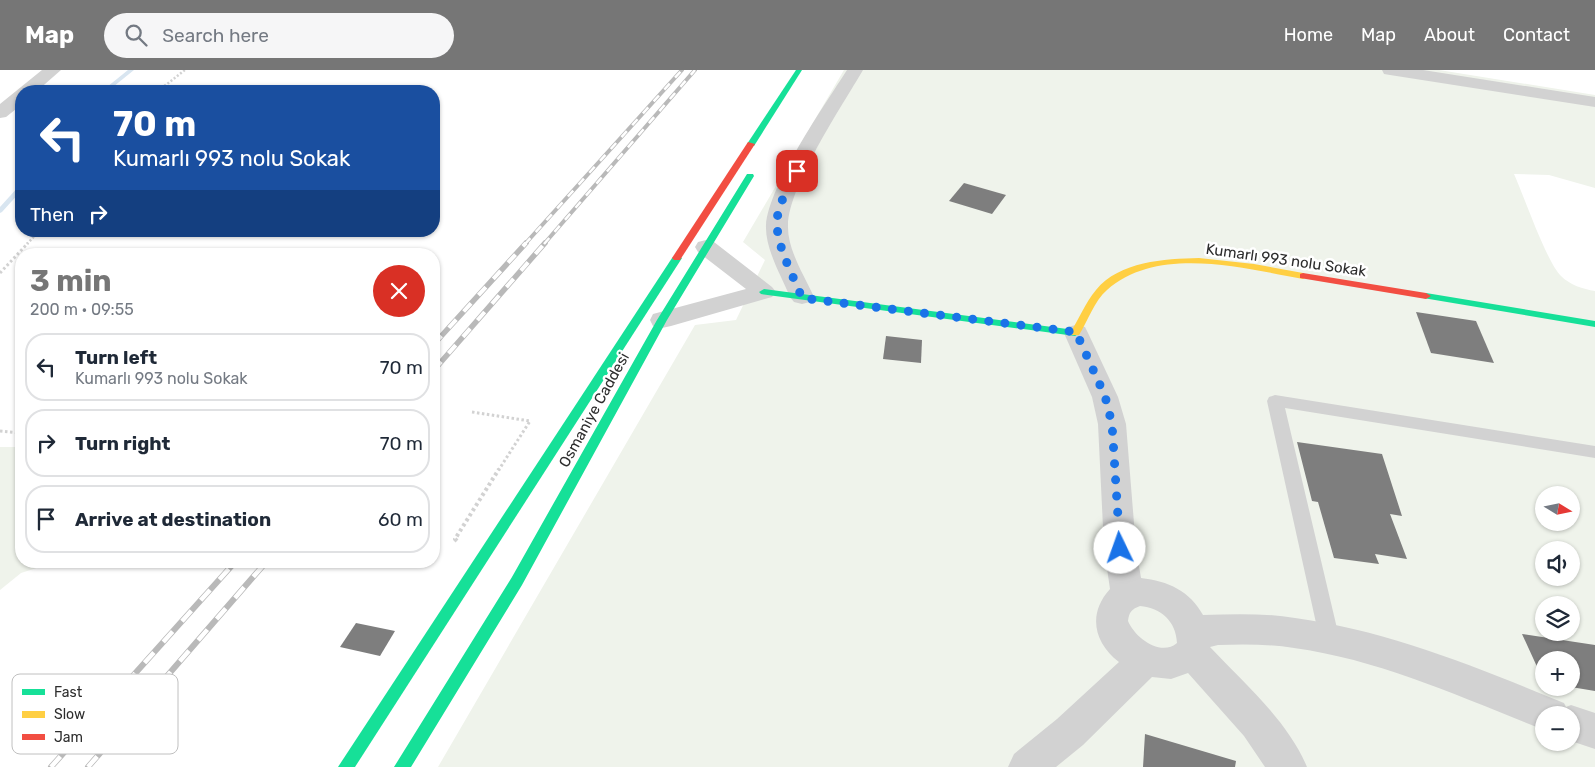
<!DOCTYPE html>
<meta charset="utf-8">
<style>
body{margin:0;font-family:Rubik,sans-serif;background:#f6f6f7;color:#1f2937;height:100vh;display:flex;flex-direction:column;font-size:19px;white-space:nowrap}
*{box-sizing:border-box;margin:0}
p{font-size:16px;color:#747a83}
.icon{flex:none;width:28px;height:28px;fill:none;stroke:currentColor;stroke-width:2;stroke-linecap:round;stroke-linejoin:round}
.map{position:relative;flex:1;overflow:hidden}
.panel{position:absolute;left:15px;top:178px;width:425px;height:320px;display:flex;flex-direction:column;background:#fff;border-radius:20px;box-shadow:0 1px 4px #0004}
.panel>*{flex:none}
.hud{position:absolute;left:15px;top:15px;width:425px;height:152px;border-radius:20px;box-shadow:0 1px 4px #0004;background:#1a4fa0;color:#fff;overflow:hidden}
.needle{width:32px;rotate:100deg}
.controls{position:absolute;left:1535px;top:416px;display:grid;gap:10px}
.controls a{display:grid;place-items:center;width:45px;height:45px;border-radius:50%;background:#fff;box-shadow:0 1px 4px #0004;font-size:25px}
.pin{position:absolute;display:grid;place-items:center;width:42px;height:42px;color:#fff;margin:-21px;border-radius:10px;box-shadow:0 2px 8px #0006}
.me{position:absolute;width:55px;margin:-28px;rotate:357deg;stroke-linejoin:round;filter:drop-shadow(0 0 4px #0008)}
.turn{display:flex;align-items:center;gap:18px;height:105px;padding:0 15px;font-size:22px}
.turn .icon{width:65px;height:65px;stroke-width:2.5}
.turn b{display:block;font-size:35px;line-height:42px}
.then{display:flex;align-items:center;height:48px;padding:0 15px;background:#0003;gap:10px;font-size:19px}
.round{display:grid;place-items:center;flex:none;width:52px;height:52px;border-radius:26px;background:#f6f6f7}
.overview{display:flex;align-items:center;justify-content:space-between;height:85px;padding:0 15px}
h1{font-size:30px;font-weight:700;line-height:38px;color:#767676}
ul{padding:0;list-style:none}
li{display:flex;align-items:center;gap:15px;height:68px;margin:0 10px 8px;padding:0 5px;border:2px solid #e0e1e3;border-radius:20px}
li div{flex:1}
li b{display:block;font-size:19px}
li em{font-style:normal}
header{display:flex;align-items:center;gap:30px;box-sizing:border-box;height:70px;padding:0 25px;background:#767676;color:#fff}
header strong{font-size:24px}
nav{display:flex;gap:28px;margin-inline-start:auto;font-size:18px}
.search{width:350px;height:45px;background:#f6f6f7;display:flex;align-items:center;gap:12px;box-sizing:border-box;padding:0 18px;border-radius:28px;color:#747a83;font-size:19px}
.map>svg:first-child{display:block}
</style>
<header>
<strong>Map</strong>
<div class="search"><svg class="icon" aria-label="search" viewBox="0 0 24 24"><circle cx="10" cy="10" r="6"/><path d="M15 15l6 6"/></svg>Search here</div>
<nav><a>Home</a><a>Map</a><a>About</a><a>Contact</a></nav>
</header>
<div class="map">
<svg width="1595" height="697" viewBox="0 0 1595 697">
<rect width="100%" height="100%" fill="#fff"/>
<!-- green -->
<g fill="#eff3eb" fill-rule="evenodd">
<path d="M 844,0 L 1439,0 L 1595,25 L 1595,118 L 1549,105 L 1514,104 C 1524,126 1546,191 1561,206 C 1570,215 1583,219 1595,221 L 1595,697 L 438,697 L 695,255 L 736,250 L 765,190 L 743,172 ZM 1544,425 L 1571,425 L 1571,452 L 1544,452 ZM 1544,480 L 1571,480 L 1571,508 L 1544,508 ZM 1544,535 L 1571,535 L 1571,562 L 1544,562 ZM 1544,590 L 1571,590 L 1571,618 L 1544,618 ZM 1544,645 L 1571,645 L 1571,672 L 1544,672 Z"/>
<path d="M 0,377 L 21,377 L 21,491 L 58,491 L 21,503 L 0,520 Z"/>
</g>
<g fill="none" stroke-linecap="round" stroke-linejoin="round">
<!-- stream -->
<g fill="#d8e5f0" fill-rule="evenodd">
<path d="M 128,0 L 134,0 L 108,21 L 102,21 Z"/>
<path d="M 21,115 L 21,121 L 2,142 L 0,143 L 0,137 L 19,116 Z"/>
</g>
</g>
<!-- building -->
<g fill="#7e7e7e">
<path d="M 964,113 L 1006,125 L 992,144 L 949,131 Z"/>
<path d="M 1416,242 L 1476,251 L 1494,293 L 1431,283 Z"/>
<path d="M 886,266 L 922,270 L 921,293 L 883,289 Z"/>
<path d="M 1297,372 L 1382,384 L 1402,446 L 1390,444 L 1407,489 L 1375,484 L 1379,494 L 1334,488 L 1318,432 L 1312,431 Z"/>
<path d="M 356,553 L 395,561 L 380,586 L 340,577 Z"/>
<path d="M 1522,564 L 1595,575 L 1595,621 L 1571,617 L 1571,590 L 1544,590 L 1544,612 Z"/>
<path d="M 1145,664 L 1236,691 L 1235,697 L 1143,697 Z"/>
</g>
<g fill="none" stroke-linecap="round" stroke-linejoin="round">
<!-- path-far2 -->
<g stroke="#d2d2d2" stroke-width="2.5" stroke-dasharray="2 2" stroke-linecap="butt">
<path d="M 158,21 L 185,0"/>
<path d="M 27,174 L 39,161"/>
</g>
<!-- path-far1 -->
<g stroke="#d2d2d2" stroke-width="3" stroke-dasharray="2.5 2.5" stroke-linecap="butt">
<path d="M 0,203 L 28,173"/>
<path d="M 472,342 L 530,351 L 498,401"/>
<path d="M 0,361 L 21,363"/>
</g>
<!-- path -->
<path stroke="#d2d2d2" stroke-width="4" stroke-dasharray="3 3" stroke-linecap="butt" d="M 457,471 L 455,469 L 499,399"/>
<!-- lane -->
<path fill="#d2d2d2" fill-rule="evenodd" d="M 1275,325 L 1595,376 L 1595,388 L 1285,338 L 1340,571 L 1337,577 L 1330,580 L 1323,577 L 1320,571 L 1267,331 L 1269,327 Z"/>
<!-- street -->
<g fill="#d2d2d2" fill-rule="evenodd">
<path d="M 42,0 L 61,0 L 37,21 L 21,21 L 21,35 L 6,47 L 0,48 L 0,34 Z"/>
<path d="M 847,0 L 863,0 C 842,36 789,115 788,155 C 787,179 804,205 814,227 L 810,232 L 802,234 L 794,232 L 790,227 C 781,205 765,179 766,155 C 769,115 824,36 847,0 Z"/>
<path d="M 1382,0 L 1423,0 L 1595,27 L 1595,37 L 1390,5 L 1384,4 Z"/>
<path d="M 706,170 L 714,172 L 772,217 L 776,222 L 772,227 L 671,256 L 662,258 L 653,256 L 650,250 L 653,244 L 746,219 L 698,182 L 695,177 L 698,172 Z"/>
<path d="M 1076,255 L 1085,257 L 1088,263 L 1118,327 L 1126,354 L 1136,478 L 1141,508 C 1168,511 1190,521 1203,545 C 1233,544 1265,543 1295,548 C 1386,560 1479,598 1564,633 L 1566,637 L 1571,635 L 1595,643 L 1595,679 L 1571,671 L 1571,645 L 1544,645 L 1544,660 C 1463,628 1381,590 1294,578 C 1269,574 1243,574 1218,575 L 1210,577 C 1244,613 1288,651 1307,697 L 1265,697 L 1244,666 L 1188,603 L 1171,609 L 1152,607 L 1083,675 L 1056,697 L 1008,697 L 1014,684 L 1057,649 L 1119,592 C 1093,572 1088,543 1110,519 L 1104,478 L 1098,354 L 1092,327 L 1064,263 L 1067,257 ZM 1140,536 C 1161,538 1176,551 1177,573 C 1161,587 1135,568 1128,551 C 1129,542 1132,539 1140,536 Z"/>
</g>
<!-- fast -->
<g fill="#16e098" fill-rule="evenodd">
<path d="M 796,0 L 802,0 L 754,76 L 748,76 L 747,74 Z"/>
<path d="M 747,104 L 753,104 L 754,106 L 667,250 L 522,515 L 411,697 L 394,697 L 512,507 L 657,250 Z"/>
<path d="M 677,185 L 682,188 L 355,697 L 338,697 L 672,188 Z"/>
<path d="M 764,219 L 1075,260 L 1080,263 L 1075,266 L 761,224 L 759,222 Z"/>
<path d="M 1426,223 L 1595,251 L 1595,257 L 1423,228 L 1421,226 L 1423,224 Z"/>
</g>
<!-- slow -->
<path fill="#ffcf43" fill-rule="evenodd" d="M 1199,188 L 1254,194 L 1303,203 L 1308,206 L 1303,209 C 1243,198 1158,175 1107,220 C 1094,231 1088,251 1079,265 L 1071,265 L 1070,263 C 1079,249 1085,233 1096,220 C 1120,191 1164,189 1199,188 Z"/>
<!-- jam -->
<g fill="#f24e42" fill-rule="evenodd">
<path d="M 748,72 L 755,74 L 680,190 L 674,190 L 672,188 Z"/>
<path d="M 1303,203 L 1426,223 L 1431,226 L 1426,229 L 1300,208 L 1300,204 Z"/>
</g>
<defs>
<g id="rail-far2">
<path d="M 525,174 L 682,0"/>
<path d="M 544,174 L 695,0"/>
</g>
<g id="rail-far1">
<path d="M 434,274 L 526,173"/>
<path d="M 434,300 L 545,173"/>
</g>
<g id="rail">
<path d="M 51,697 L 236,491"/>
<path d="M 88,697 L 267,491"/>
</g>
</defs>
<!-- rail-far2 casing -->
<use href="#rail-far2" stroke="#b9b9b9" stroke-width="4"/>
<!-- rail-far1 casing -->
<use href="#rail-far1" stroke="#b9b9b9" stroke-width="5.5"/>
<!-- rail casing -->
<use href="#rail" stroke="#b9b9b9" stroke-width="6"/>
<!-- rail-far2 -->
<use href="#rail-far2" stroke="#fff" stroke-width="2.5" stroke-dasharray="8" stroke-linecap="butt"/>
<!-- rail-far1 -->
<use href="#rail-far1" stroke="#fff" stroke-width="4" stroke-dasharray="11" stroke-linecap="butt"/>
<!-- rail -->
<use href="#rail" stroke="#fff" stroke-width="4.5" stroke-dasharray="14" stroke-linecap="butt"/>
</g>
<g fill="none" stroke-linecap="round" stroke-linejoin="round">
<!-- route -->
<path stroke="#1a73e8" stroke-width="9" stroke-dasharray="0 16.2" d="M 797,101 C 789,116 776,137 777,155 C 778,179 793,205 802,228 L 1076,262 L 1105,326 L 1112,354 L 1120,478"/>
</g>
<g text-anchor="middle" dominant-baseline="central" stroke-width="5" stroke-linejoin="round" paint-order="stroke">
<!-- street labels -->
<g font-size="15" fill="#2d2d2d" stroke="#fff">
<text transform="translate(1286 190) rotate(8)">Kumarlı 993 nolu Sokak</text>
<text transform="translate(594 340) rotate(-61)">Osmaniye Caddesi</text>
</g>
</g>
<!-- legend -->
<rect x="12" y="604" width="166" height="80" rx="8" fill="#fff" stroke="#c0c0c0" stroke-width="1"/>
<rect x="22" y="619" width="23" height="6" fill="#16e098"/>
<rect x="22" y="641" width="23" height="7" fill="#ffcf43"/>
<rect x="22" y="664" width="23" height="6" fill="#f24e42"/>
<g font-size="14" fill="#2d2d2d">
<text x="54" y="627">Fast</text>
<text x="54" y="649">Slow</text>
<text x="54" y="672">Jam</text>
</g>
</svg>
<div class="controls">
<a><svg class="needle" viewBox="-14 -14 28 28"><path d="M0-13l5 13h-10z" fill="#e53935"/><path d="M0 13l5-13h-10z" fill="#747a83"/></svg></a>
<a><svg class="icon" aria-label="sound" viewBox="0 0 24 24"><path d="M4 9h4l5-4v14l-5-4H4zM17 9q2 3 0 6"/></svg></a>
<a><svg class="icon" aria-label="layers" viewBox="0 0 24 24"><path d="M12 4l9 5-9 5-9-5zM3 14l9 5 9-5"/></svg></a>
<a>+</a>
<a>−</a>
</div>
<div class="pin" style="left:797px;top:101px;background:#d93025"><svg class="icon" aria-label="arrive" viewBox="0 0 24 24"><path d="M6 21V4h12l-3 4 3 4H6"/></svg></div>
<svg class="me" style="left:1120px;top:478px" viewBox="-20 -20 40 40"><circle r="19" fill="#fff"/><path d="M0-13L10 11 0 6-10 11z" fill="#1a73e8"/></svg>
<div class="hud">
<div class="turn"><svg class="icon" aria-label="left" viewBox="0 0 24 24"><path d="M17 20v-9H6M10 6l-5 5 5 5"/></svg><div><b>70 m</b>Kumarlı 993 nolu Sokak</div></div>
<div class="then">Then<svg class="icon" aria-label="right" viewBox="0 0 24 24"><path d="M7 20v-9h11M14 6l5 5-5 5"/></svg></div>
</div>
<section class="panel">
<div class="overview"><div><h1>3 min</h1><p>200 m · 09:55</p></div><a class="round" style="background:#d93025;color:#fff"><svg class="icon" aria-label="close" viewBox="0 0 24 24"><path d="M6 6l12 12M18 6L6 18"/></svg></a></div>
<ul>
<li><svg class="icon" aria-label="left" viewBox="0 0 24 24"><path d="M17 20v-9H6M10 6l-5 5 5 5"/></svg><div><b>Turn left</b><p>Kumarlı 993 nolu Sokak</p></div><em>70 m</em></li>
<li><svg class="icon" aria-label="right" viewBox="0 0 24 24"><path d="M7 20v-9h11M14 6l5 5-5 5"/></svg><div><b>Turn right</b></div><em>70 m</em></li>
<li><svg class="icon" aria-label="arrive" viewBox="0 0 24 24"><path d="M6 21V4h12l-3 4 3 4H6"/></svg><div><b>Arrive at destination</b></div><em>60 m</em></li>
</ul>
</section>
</div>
